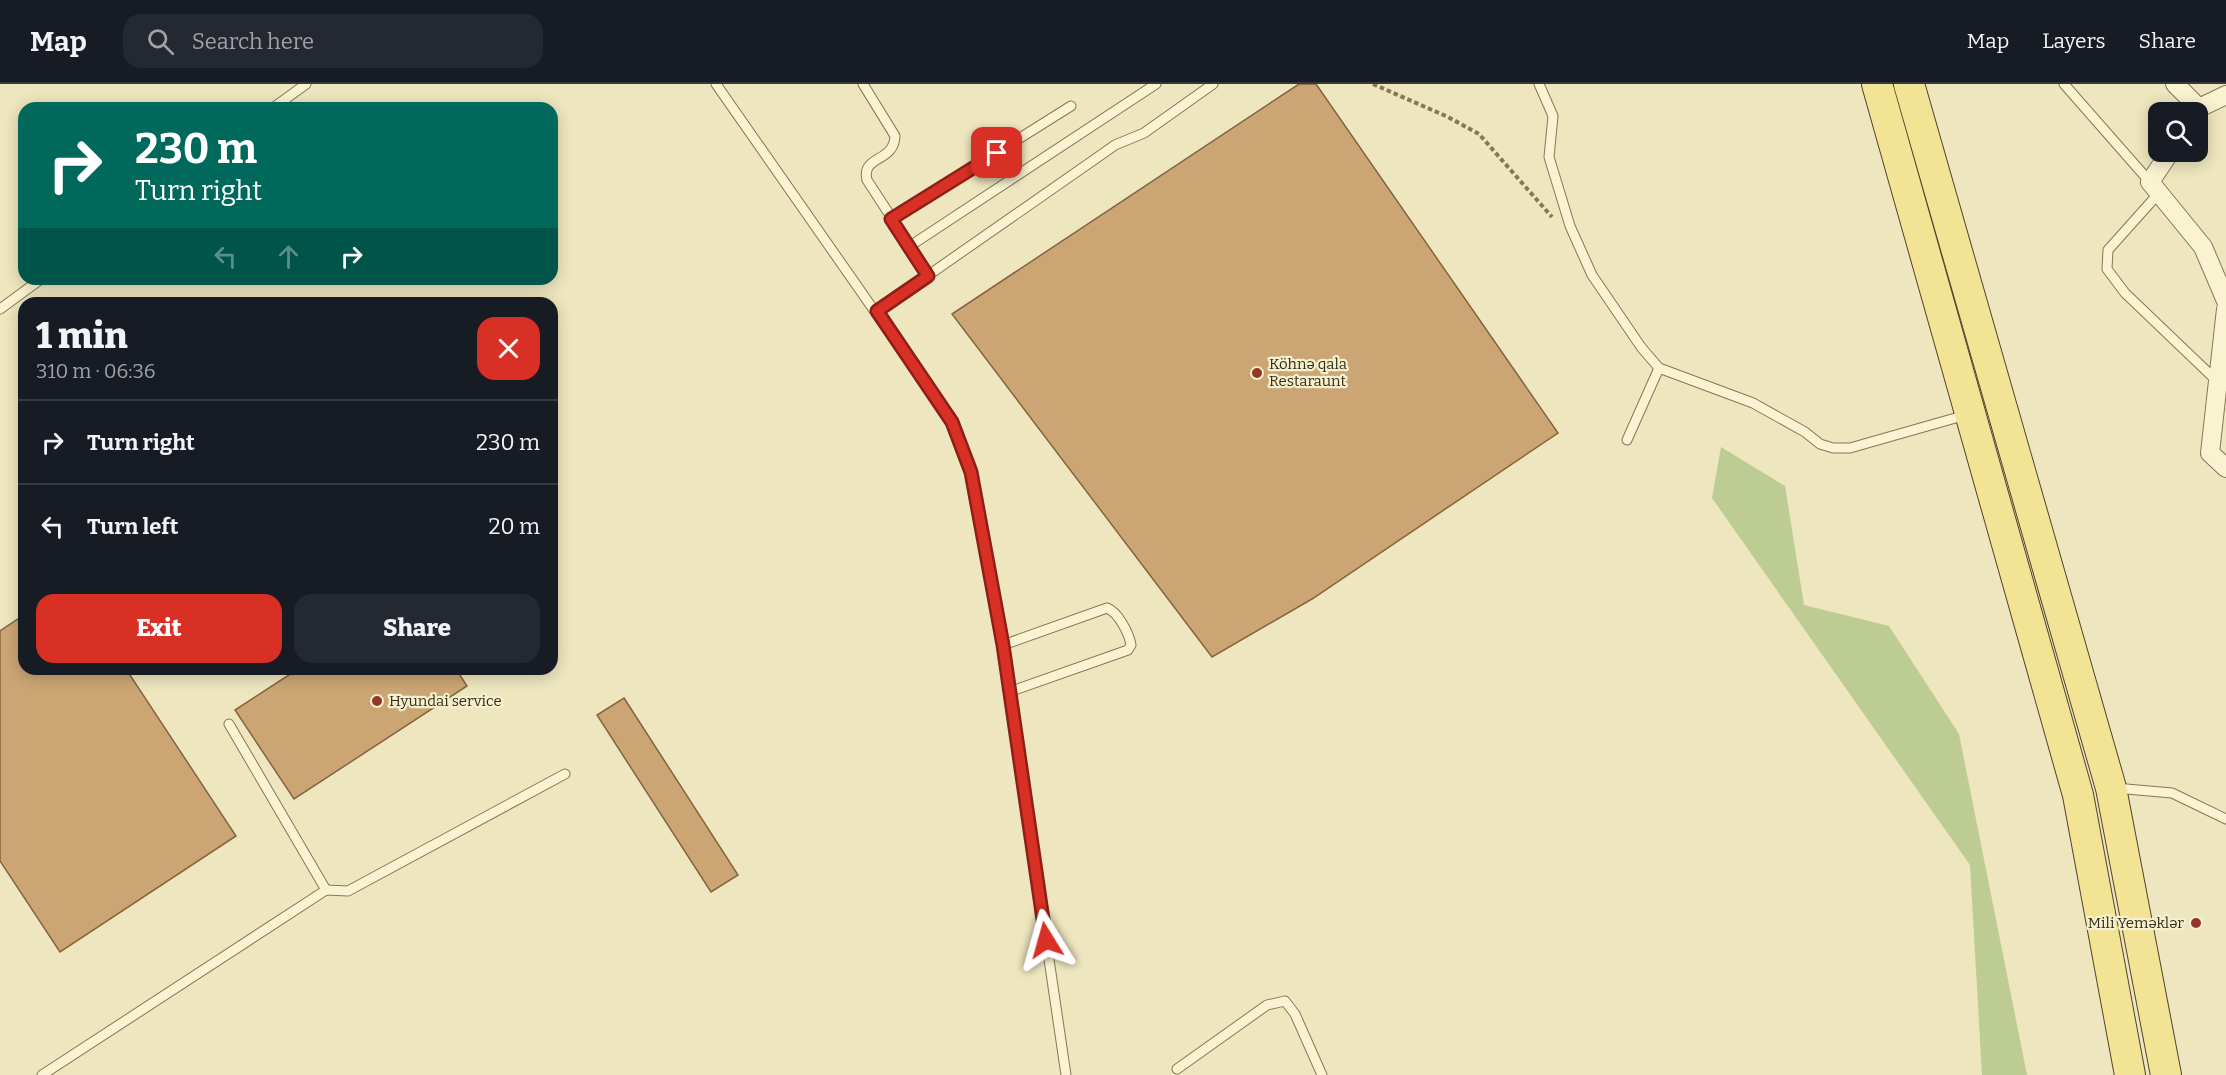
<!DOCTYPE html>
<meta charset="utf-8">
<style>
body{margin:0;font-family:Bitter,serif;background:#242831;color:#f1f3f6;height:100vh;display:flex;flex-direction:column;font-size:22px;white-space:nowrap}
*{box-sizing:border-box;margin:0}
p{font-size:20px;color:#9ea1a6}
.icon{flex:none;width:33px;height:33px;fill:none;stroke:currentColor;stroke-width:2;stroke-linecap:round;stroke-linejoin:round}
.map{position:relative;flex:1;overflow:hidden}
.panel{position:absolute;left:18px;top:213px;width:540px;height:378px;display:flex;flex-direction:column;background:#171b24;border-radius:18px;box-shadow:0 3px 15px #0003}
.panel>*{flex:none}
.top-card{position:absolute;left:18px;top:18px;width:540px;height:183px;border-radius:18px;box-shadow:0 3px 15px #0003;background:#00695c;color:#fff;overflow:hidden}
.controls{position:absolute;left:2148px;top:18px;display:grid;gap:12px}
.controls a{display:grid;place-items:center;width:60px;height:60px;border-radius:12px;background:#171b24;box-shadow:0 3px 15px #0003;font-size:30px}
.pin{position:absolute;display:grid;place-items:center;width:51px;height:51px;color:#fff;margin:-26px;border-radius:12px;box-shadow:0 3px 9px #0006}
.me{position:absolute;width:66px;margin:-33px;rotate:352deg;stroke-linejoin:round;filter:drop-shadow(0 0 4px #0008)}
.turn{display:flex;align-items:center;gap:21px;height:126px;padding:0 18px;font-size:27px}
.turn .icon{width:78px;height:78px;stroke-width:2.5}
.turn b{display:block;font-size:42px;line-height:51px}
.lanes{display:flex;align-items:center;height:57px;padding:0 18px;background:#0003;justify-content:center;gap:30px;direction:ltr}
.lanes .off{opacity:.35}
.round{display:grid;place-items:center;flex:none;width:63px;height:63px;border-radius:18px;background:#242831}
.head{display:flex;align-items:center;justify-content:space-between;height:102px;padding:0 18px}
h1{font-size:36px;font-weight:800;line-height:45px}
.cta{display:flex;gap:12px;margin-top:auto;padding:12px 18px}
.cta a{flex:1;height:69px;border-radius:18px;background:#d93025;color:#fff;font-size:24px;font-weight:800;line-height:69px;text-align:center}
.cta a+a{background:#242831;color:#f1f3f6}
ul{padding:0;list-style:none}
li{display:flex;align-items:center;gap:18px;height:84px;padding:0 18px;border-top:2px solid #363941}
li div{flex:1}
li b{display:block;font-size:22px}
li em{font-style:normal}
header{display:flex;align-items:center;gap:36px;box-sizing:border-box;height:84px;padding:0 30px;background:#171b24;border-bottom:2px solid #363941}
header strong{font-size:28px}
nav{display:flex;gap:33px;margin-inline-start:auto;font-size:21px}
.search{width:420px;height:54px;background:#242831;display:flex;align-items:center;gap:15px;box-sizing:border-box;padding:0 21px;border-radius:18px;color:#9ea1a6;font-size:22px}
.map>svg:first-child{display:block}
</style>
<header>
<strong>Map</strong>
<div class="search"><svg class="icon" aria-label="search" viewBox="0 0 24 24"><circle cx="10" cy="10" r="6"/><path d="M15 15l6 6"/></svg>Search here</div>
<nav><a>Map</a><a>Layers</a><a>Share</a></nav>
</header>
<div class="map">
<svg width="2226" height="991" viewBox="0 0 2226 991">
<rect width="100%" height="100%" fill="#eee6be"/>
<!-- green -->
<path fill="#bdcc93" d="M 1721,363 L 1785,402 L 1804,521 L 1889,542 L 1959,650 L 2027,991 L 1982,991 L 1970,781 L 1712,414 Z"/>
<!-- building -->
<g fill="#cca574" stroke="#85643d" stroke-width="1.5">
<path d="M 1299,0 L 1316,0 L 1558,349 L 1312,515 L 1212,573 L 952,230 Z"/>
<path d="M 24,531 L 24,585 L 126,585 L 236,752 L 60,868 L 0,777 L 0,547 Z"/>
<path d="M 298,585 L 456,585 L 467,602 L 294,715 L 235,626 Z"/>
<path d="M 624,614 L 738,791 L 711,808 L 597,631 Z"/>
</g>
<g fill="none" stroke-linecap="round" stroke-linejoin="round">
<defs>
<g id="lane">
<path d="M 716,0 L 952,338 L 971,388 L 1001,549 L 1066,991"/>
<path d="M 863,0 L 895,52 C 894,79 861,71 867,96 L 910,162"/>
<path d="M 1539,0 L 1553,32 L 1549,73 L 1570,142 L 1592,191 L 1641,263 L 1659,284 L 1753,319 L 1805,348 L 1820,360 L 1833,364 L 1850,364 L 1966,331"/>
<path d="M 2064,0 L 2150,98"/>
<path d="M 273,24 L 306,0"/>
<path d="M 2159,109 L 2108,166 L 2107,185 L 2125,209 L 2217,297"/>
<path d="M 891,135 L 1071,22"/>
<path d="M 928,192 L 910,162 L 1156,0"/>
<path d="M 0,225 L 41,195"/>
<path d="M 877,227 L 1098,73 L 1115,61 L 1144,49 L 1213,0"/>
<path d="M 1627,356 L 1659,284"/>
<path d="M 1003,561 L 1107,524 C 1118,528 1129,549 1131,561 L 1128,566 L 1009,608"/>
<path d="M 229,640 L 326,806"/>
<path d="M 2115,704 L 2172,709 L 2226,735"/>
<path d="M 1177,985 L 1267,921 L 1285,917 L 1295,930 L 1322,991"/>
<path d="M 42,991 L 326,806 L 348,807 L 565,690"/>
</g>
<g id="street">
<path d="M 2175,0 L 2199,24"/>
<path d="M 2196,28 L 2199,24 L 2226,11"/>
<path d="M 2170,68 L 2150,98 L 2203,163 L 2226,217"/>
<path d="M 2226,225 L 2210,369 L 2226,384"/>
</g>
<g id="primary">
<path d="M 1877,0 L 2078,711 L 2130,991"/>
<path d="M 1909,0 L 2111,704 L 2166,991"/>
</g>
</defs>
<!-- lane casing -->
<use href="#lane" stroke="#867757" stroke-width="11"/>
<!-- street casing -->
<use href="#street" stroke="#867757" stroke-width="20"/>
<!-- primary casing -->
<use href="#primary" stroke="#53442c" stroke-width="32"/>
<!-- path -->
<path stroke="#867757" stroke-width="4" stroke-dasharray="4.5 3" stroke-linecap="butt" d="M 1373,0 L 1448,33 L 1479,50 L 1552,133"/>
<!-- lane -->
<use href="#lane" stroke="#f9f3d1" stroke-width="9"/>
<!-- street -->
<use href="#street" stroke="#f9f3d1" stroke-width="18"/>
<!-- primary -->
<use href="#primary" stroke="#f2e395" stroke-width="30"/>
</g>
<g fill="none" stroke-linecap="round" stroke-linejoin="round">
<defs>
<path id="route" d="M 997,69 L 891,135 L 928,192 L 877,227 L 952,338 L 971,388 L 1003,561 L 1046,856"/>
</defs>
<!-- route casing -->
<use href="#route" stroke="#8d1f18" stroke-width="15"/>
<!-- route -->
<use href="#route" stroke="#d93025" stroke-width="10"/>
</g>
<!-- markers -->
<g fill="#953627" stroke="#f5f0ce" stroke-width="2">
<circle cx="1257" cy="289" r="6"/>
<circle cx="377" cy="617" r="6"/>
<circle cx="2196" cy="839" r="6"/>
</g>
<g text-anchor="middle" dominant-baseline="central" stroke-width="4.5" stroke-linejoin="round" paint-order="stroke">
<!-- poi labels -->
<g font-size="15" fill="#352c1c" stroke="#f5f0ce" text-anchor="start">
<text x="1269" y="280">Köhnə qala<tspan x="1269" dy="17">Restaraunt</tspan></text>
<text x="389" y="617">Hyundai service</text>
<text x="2184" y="839" text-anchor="end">Mili Yeməklər</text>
</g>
</g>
</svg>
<div class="controls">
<a><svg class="icon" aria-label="search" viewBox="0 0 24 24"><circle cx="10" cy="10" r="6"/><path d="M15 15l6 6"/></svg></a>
</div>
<div class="pin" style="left:997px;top:69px;background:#d93025"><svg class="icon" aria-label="arrive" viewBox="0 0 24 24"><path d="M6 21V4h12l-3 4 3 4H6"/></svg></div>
<svg class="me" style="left:1046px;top:856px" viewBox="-20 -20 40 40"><path d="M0-17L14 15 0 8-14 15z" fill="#d93025" stroke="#fff" stroke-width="4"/></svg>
<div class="top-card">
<div class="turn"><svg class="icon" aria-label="right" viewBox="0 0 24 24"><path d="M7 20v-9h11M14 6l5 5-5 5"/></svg><div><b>230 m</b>Turn right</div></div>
<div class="lanes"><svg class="icon off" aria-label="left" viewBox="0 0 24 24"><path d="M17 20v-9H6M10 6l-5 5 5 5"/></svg><svg class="icon off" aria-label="ahead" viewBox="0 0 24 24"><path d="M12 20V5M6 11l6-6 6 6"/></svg><svg class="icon" aria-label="right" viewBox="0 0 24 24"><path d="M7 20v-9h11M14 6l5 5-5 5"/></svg></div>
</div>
<section class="panel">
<div class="head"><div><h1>1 min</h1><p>310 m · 06:36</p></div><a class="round" style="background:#d93025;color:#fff"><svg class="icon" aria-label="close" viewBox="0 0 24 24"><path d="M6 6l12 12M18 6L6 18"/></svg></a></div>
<ul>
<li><svg class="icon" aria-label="right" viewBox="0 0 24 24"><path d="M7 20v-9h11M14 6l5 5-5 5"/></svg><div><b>Turn right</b></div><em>230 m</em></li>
<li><svg class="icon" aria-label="left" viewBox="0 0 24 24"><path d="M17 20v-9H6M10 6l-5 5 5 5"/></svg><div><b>Turn left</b></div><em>20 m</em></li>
</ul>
<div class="cta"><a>Exit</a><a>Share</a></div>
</section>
</div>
